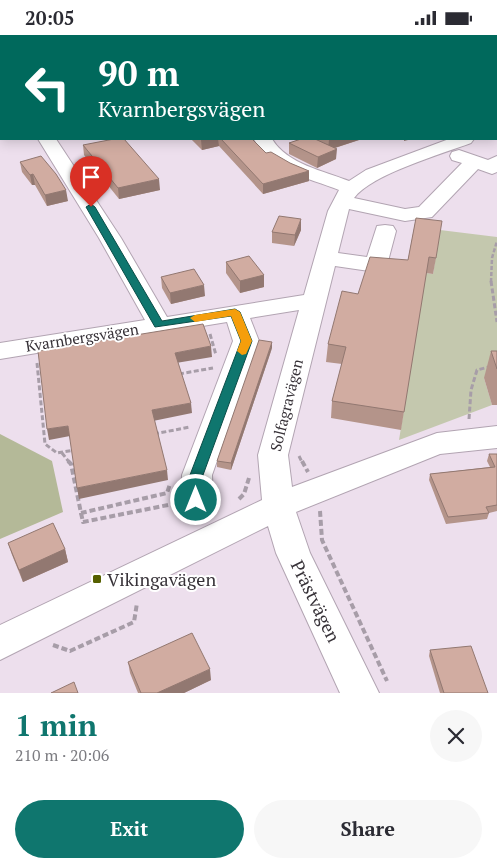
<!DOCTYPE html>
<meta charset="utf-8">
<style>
body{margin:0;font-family:"PT Serif",serif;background:#f7f7f7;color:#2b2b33;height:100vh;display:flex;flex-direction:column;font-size:19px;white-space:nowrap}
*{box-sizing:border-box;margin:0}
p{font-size:16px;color:#7c7c81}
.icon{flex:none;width:28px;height:28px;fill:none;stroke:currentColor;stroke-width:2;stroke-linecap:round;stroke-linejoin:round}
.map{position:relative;height:658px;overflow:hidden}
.drawer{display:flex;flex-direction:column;background:#fff;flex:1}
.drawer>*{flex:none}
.guide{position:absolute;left:0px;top:0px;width:498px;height:105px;box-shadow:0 2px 12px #0003;background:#00695c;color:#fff;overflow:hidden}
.pin{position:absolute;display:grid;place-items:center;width:42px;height:42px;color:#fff;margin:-51px -21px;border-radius:50% 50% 50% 0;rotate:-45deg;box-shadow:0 0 5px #0007}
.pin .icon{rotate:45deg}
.me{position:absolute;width:55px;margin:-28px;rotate:0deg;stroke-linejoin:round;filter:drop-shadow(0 0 4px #0008)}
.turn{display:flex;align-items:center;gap:18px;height:105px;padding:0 15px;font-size:22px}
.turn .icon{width:65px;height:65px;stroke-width:2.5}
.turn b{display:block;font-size:35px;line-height:42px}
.round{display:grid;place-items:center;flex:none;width:52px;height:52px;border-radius:26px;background:#f7f7f7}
.overview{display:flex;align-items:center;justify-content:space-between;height:85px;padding:0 15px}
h1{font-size:30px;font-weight:700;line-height:38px;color:#0f766e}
.button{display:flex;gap:10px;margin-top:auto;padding:10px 15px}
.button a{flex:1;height:58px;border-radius:30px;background:#0f766e;color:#fff;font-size:20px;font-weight:700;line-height:58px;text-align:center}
.button a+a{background:#f7f7f7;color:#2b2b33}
.status{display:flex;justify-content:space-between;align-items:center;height:35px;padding:0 25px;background:#fff;direction:ltr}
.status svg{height:14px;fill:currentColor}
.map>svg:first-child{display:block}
</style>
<div class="status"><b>20:05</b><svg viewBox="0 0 49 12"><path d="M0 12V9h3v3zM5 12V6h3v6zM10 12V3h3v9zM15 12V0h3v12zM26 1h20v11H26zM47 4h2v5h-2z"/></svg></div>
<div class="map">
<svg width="497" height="658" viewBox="0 0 497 658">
<rect width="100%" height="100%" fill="#eddfed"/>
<!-- green -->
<path fill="#c4c8ae" d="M 440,195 L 497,202 L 497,343 L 484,343 L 492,370 L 399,405 L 426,238 L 433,239 Z"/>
<!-- forest -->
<path fill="#b4b998" d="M 0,399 L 52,426 L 63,477 L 0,504 Z"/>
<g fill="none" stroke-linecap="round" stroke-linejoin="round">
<defs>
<g id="minor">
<rect x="170" y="0" width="14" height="1"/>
<rect x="0" y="53" width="1" height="11"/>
<path d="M 497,76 L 497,87 L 496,87 L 496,76 Z"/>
<rect x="0" y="89" width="1" height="10"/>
<path d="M 38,104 L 56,104 L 121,203 L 167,282 L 304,260 L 328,176 L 339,155 C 309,143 269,136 254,104 L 272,104 C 287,129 324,136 349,146 L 366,135 L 449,104 L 474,104 L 471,108 C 442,119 372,139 354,163 L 405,174 L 419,172 L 462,128 L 452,125 L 450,121 L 452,117 L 459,115 L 488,125 L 497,121 L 497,137 L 492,139 L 478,134 L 432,182 L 405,186 L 349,174 L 338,218 L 367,222 L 377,191 L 385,190 L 393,191 L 396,196 L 387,230 L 384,235 L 376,237 L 335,231 L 288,420 L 292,452 L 437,398 L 497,391 L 497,413 L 440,419 L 296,477 L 310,518 L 379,658 L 340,658 L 276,518 L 268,491 L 0,625 L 0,590 L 262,465 L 258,420 L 299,275 L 250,283 L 259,306 L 212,440 L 213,465 L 208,474 L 197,477 L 186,474 L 181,465 L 182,440 L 233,306 L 227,287 L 0,324 L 0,308 L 145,285 L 99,203 Z"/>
</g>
</defs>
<!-- minor casing -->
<use href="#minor" stroke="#b2a4b2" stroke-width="2"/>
<!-- path-far2 -->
<path stroke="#a79da8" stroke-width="2.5" stroke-dasharray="4 2" stroke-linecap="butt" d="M 491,247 L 492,223 L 497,206"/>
<!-- path-far1 -->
<g stroke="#a79da8" stroke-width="3" stroke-dasharray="5 2.5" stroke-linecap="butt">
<path d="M 491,246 L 497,287"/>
<path d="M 210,299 L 216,320"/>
<path d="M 37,328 L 45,409 L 57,418 L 75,415"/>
<path d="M 179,339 L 213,333"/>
<path d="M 469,384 L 471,355 L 477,335 L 497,330"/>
<path d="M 154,399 L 190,392"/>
<path d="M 62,418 L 69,427"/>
<path d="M 299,421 L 302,427"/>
</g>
<!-- path -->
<g stroke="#a79da8" stroke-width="4" stroke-dasharray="6 3" stroke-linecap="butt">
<path d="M 68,426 L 71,429 L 81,478 L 167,458 L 170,449"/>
<path d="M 302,426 L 308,437"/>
<path d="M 239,464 L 244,459 L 249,443"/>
<path d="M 320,476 L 322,505 L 387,646"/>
<path d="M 81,478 L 83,487 L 173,469"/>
<path d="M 53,610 L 70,616 L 134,587 L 137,568"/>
</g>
<!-- minor -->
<use href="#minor" fill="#fff" fill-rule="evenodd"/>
</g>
<!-- wall -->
<g fill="#b4948a">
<path d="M 191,104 L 252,104 L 266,118 L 309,136 L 309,146 L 263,159 L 219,111 L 202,115 Z"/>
<path d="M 301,104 L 362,104 L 335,113 L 336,124 L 317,133 L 289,119 L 289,108 Z"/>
<path d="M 83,110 L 160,155 L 119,164 L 84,120 Z"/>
<path d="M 20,127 L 68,166 L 47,171 L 35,150 L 32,150 L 22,137 Z"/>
<path d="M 416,183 L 436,223 L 433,239 L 426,238 L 401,395 L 331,383 L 332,366 L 342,329 L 326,327 L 328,309 L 358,259 L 408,225 Z"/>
<path d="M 301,195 L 294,211 L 272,208 L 272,197 Z"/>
<path d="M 226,227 L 264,240 L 264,252 L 240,258 L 226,238 Z"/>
<path d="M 161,242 L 205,261 L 171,269 L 162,253 Z"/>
<path d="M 272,313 L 231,435 L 217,432 L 217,426 Z"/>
<path d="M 491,316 L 497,316 L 497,370 L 492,370 L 484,343 Z"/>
<path d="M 489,419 L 497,419 L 497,476 L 489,478 L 487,484 L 446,489 L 429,445 L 430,439 L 490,432 L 487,426 Z"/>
<path d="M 8,508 L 65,514 L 68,527 L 23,547 L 12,520 Z"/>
<path d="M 430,615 L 488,658 L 440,658 L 429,621 Z"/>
<path d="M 128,627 L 211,645 L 184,658 L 138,658 L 130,638 Z"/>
</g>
<!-- shaded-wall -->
<g fill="#927871">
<rect x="93" y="0" width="22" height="1"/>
<path d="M 418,0 L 423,0 L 423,1 L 413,1 Z"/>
<path d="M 205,104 L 218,104 L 219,111 L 202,115 L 201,105 Z"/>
<path d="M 332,104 L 362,104 L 328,115 L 329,105 Z"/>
<path d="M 404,104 L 412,104 L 404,106 Z"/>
<path d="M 337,114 L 336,124 L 317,133 L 318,122 Z"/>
<path d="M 309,136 L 309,146 L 263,159 L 263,149 Z"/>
<path d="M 33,139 L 35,150 L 32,150 L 30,140 Z"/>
<path d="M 159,144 L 160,155 L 119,164 L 118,153 Z"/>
<path d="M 66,155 L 68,166 L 47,171 L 45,160 Z"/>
<path d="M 301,184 L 301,195 L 294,211 L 295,200 Z"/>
<path d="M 264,240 L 264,252 L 240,258 L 240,246 Z"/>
<path d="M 204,250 L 205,261 L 171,269 L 170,258 Z"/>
<path d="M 272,307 L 272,313 L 231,435 L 231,428 Z"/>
<path d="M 211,311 L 212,322 L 176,328 L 175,318 Z"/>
<path d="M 191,368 L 192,378 L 153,386 L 152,375 Z"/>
<path d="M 68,391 L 70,401 L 49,405 L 47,394 Z"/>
<path d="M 167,435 L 168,445 L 79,464 L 77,453 Z"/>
<path d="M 65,514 L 68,527 L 23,547 L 19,535 Z"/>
<path d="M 210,634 L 211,645 L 184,658 L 157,658 Z"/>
</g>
<!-- building -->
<g fill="#d1aca1" stroke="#927871">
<rect x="25" y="0" width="16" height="1"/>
<rect x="117" y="0" width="22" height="1"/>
<path d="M 201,0 L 305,0 L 306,1 L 201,1 Z"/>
<path d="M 340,0 L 418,0 L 413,1 L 340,1 Z"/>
<rect x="427" y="0" width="22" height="1"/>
<rect x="496" y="24" width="1" height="14"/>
<path d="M 114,104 L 124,104 L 159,144 L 118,153 L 83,110 Z"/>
<path d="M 221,104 L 252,104 L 266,118 L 271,117 L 290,128 L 309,136 L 263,149 Z"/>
<path d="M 301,104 L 315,104 L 337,114 L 318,122 L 289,108 Z"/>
<path d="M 41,121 L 56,139 L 66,155 L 45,160 L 33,139 L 30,140 L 20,127 Z"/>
<path d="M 279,181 L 301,184 L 295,200 L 272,197 Z"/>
<path d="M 416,183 L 442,186 L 436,223 L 429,222 L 404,377 L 332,366 L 346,312 L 328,309 L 342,256 L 358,259 L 370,222 L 408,225 Z"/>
<path d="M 249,221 L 264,240 L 240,246 L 226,227 Z"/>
<path d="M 194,234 L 204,250 L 170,258 L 161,242 Z"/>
<path d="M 203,289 L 211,311 L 175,318 L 191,368 L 152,375 L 167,435 L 77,453 L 68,391 L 47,394 L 38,316 Z"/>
<path d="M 259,305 L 272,307 L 231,428 L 217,426 Z"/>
<path d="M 491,316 L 497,316 L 497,334 Z"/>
<path d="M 489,419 L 497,419 L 497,470 L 486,472 L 489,478 L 448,482 L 430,439 L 495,432 Z"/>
<path d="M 53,488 L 65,514 L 19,535 L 8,508 Z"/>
<path d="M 192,598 L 210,634 L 157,658 L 141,658 L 128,627 Z"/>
<path d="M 471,611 L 488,658 L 444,658 L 430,615 Z"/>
<path d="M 74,647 L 78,658 L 51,658 Z"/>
</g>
<!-- route -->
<path fill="#0f766e" stroke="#0a4d48" d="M 91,169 L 95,172 L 162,286 L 235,274 L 240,277 L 252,306 L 203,440 L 203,465 L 201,468 L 196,470 L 192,468 L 190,465 L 190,440 L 241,306 L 231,281 L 155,292 L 86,172 Z"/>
<!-- slow -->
<path fill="#f59e0b" d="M 235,274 L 240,277 L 252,306 L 246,319 L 242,320 L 237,316 L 241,306 L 231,281 L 195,287 L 190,283 L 195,280 Z"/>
<!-- markers -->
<rect fill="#566000" stroke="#fff" stroke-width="2" x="92" y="539" width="10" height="10" rx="2.5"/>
<g text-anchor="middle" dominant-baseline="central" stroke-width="4" stroke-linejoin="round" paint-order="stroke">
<!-- street labels -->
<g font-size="15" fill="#373238" stroke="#fff">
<text transform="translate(82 302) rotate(-9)">Kvarnbergsvägen</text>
<text transform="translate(286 370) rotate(-76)">Solfagravägen</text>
</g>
<!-- near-poi labels -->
<g font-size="18" fill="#373238" stroke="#fff" text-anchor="start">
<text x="107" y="544">Vikingavägen</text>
</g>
<!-- near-street labels -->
<g font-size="18" fill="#373238" stroke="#fff">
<text transform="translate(316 566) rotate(64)">Prästvägen</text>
</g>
</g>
</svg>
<div class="pin" style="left:91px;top:172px;background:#d93025"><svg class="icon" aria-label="arrive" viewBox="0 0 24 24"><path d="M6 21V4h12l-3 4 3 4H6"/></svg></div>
<svg class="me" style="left:196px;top:465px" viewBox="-20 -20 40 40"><circle r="17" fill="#0f766e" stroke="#fff" stroke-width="3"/><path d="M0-11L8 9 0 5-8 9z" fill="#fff"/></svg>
<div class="guide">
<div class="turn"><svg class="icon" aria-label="left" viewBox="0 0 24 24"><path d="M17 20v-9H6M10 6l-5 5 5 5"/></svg><div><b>90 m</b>Kvarnbergsvägen</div></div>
</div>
</div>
<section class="drawer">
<div class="overview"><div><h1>1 min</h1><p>210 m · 20:06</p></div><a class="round"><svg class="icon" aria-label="close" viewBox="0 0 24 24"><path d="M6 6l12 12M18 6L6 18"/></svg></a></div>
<div class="button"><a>Exit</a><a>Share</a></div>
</section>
